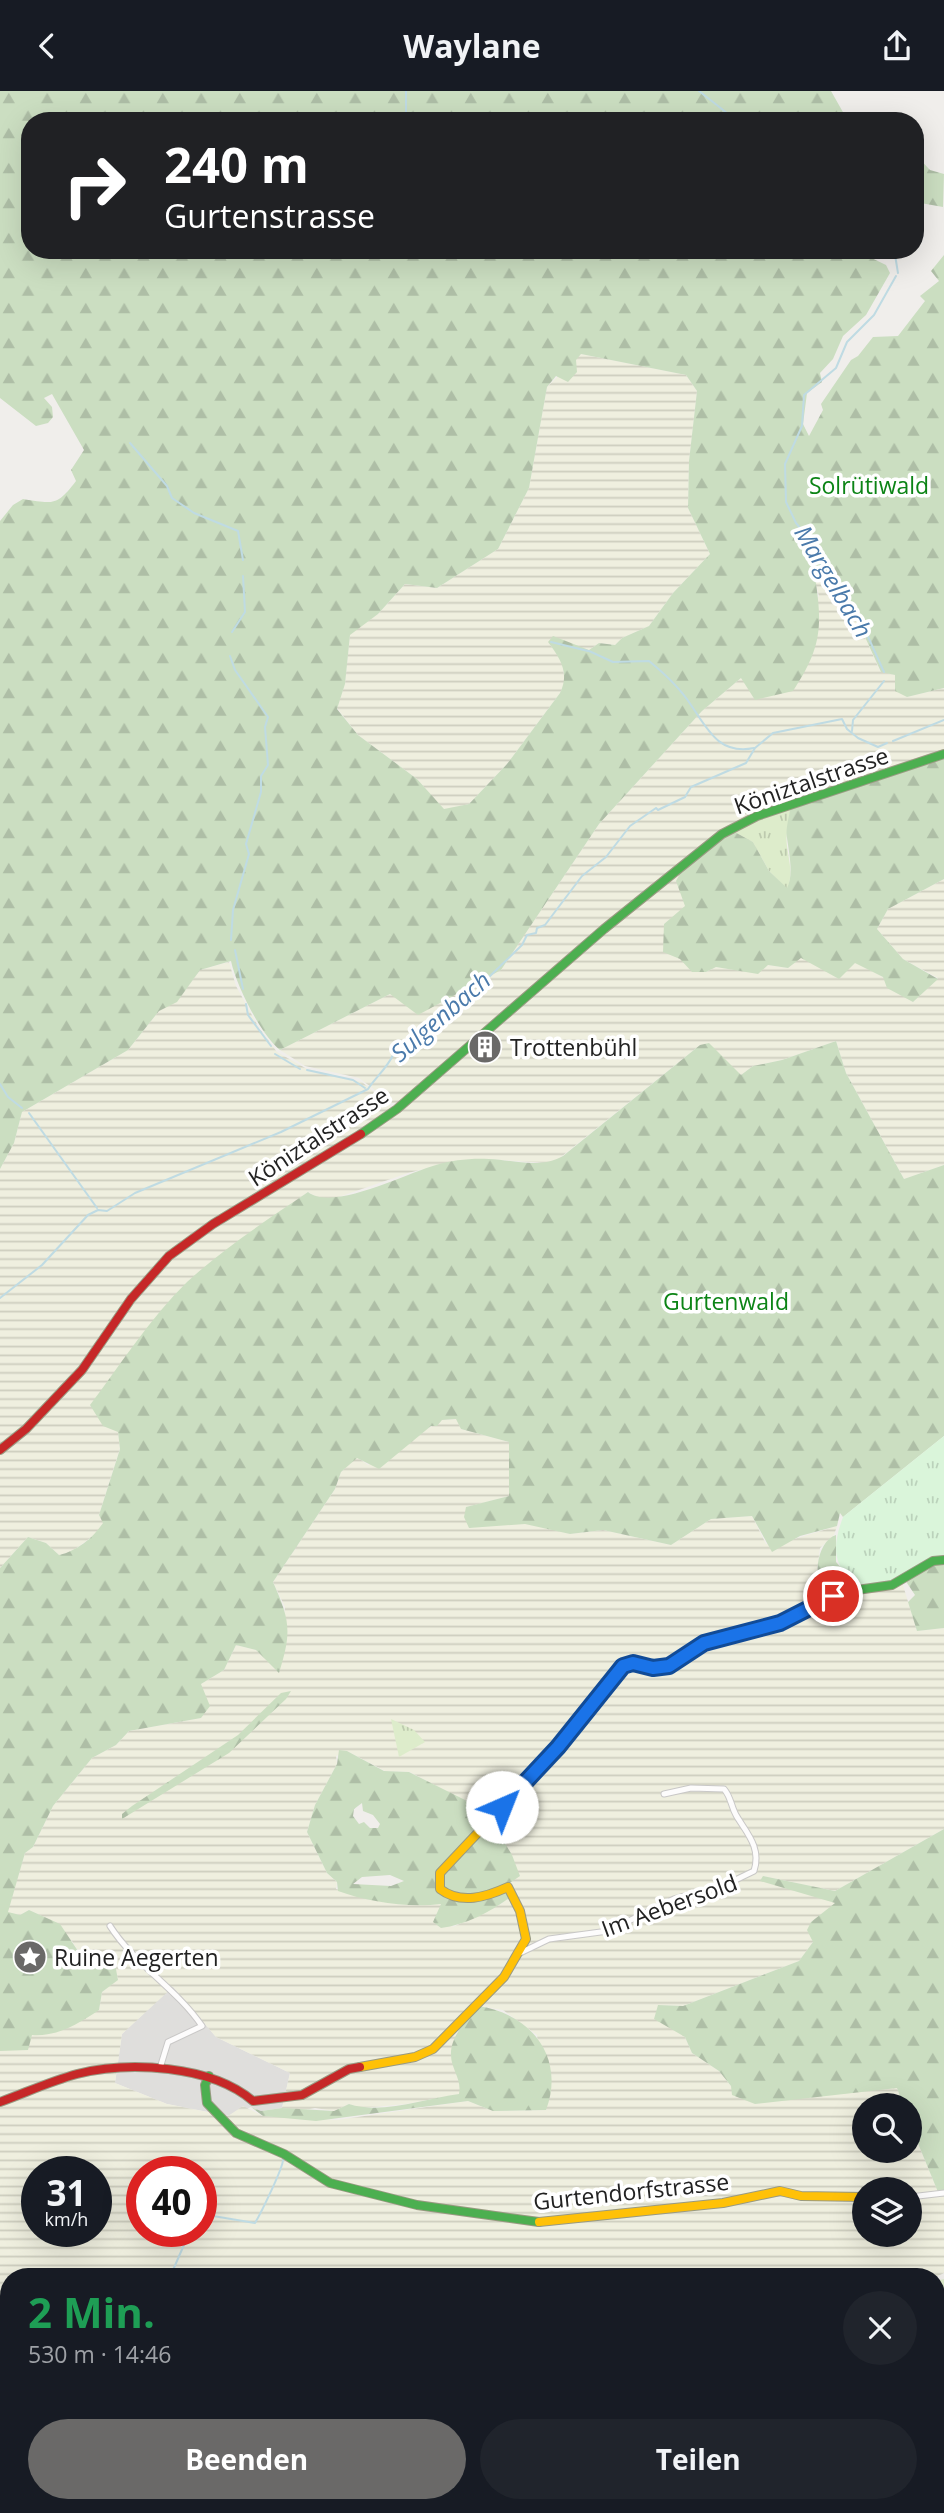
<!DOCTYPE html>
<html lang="de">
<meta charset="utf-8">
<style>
body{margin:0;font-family:"Open Sans",sans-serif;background:#20242c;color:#f1f3f6;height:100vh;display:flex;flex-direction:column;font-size:26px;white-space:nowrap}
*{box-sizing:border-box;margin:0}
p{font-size:23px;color:#9ea1a6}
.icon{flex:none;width:38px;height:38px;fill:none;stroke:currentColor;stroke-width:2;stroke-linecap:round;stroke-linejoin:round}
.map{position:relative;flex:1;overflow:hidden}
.sheet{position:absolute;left:0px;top:2177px;width:945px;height:245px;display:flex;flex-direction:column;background:#171b24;border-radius:28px 28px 0 0;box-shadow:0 7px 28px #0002}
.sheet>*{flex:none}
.guide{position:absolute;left:21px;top:21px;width:903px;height:147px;border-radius:28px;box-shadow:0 7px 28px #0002;background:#202124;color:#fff;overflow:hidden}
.controls{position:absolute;left:852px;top:2002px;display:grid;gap:14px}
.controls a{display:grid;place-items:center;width:70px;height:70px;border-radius:50%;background:#171b24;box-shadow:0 7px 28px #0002;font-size:35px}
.speed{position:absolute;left:21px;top:2065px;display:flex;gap:14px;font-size:35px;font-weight:700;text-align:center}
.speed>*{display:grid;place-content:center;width:91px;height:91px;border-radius:50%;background:#171b24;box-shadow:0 7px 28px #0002;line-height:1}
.speed small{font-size:18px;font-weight:400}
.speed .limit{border:10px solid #d22;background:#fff;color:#111}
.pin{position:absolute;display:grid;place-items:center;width:60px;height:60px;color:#fff;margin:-30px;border:4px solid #fff;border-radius:50%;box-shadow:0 2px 7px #0007}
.me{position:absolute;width:77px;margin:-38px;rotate:44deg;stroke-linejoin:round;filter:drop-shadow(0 0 5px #0008)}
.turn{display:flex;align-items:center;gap:24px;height:147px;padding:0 28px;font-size:32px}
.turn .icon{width:91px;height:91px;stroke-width:2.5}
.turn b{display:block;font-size:49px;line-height:60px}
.round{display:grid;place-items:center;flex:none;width:74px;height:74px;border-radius:37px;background:#20242c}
.summary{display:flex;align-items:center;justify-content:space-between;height:119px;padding:0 28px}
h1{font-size:42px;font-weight:700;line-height:52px;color:#1e9e55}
.primary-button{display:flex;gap:14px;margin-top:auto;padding:14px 28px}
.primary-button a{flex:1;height:80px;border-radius:42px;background:#6a6968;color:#fff;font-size:28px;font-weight:700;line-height:80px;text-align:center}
.primary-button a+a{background:#20242c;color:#f1f3f6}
header{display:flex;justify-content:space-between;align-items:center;height:91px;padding:0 28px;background:#171b24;font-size:32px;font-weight:700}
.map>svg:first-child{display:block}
</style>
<header><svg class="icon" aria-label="back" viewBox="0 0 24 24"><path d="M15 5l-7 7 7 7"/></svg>Waylane<svg class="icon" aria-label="share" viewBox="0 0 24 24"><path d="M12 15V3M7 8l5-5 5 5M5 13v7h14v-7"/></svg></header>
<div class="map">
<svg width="944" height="2422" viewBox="0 0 944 2422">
<defs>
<pattern id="farmland-rules" width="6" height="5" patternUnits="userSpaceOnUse" patternTransform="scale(1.75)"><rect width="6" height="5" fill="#efefdf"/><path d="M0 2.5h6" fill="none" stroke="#cdcdbf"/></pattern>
<pattern id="grass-tufts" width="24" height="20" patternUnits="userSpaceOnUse" patternTransform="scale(1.75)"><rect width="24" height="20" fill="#ddeccb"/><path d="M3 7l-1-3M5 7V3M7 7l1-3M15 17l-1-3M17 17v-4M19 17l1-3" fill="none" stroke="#bdcaae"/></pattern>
<pattern id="forest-firs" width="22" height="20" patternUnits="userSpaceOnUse" patternTransform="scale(1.75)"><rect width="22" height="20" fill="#cbdec1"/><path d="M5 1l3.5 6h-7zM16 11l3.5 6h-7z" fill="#aebea6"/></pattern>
<pattern id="park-tufts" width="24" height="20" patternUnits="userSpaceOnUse" patternTransform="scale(1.75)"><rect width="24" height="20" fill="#daf5da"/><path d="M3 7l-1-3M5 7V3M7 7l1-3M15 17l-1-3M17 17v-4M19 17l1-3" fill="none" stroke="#bbd2bb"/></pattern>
</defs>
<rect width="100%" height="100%" fill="#f0eeeb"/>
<!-- residential -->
<path fill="#dfdedc" d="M 173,1895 L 216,1946 L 290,1982 L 282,2017 L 261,2020 L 251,2016 L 229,2025 L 167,2013 L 115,1992 L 122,1943 Z"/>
<!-- farmland -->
<g fill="url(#farmland-rules)" fill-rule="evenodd">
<path d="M 581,263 L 686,284 L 697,300 L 689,370 L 688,417 L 710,463 L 673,502 L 649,535 L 622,547 L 615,554 L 599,552 L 589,559 L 548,551 L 562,569 L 565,592 L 560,602 L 507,673 L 469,713 L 444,719 L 417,688 L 358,644 L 337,617 L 345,593 L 350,543 L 378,523 L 405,493 L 437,497 L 498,458 L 529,397 L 547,296 Z"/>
<path d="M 824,483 L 859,533 L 880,580 L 895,584 L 901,601 L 907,606 L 944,597 L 944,662 L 829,703 L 664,833 L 680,868 L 706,881 L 716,876 L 758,882 L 768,874 L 788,877 L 801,866 L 855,871 L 883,886 L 913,911 L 938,887 L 903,868 L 877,838 L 888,818 L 944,788 L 944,1074 L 904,1088 L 846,982 L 836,950 L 782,969 L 753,975 L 741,984 L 700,954 L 556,1070 L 546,1072 L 486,1068 L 455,1070 L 408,1082 L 333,1108 L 319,1107 L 308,1101 L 223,1162 L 157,1225 L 104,1296 L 98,1306 L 118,1341 L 120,1357 L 99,1424 L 104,1432 L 97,1442 L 71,1461 L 59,1464 L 46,1452 L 28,1446 L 0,1477 L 0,1078 L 14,1052 L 22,1021 L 128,959 L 159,920 L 177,910 L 200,879 L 229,871 L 236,895 L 259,937 L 277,961 L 307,978 L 362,991 L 390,1014 L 390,1020 L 400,1012 L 392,1012 L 359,987 L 305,975 L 280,959 L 390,903 L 501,879 L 599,733 L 702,620 L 741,587 L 819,505 L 814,486 Z"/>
<path d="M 457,1328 L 461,1338 L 509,1351 L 509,1405 L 467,1416 L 570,1443 L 603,1439 L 671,1454 L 711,1428 L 752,1425 L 766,1453 L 791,1449 L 837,1435 L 834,1444 L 820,1457 L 817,1479 L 822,1497 L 831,1504 L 873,1501 L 902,1491 L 917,1540 L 944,1537 L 944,1738 L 835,1800 L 763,1785 L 836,1812 L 811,1831 L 813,1851 L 799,1870 L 683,1915 L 658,1914 L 685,1946 L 692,1962 L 719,1980 L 731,1995 L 897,1997 L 903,2014 L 864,2014 L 864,2060 L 910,2060 L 910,2033 L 938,2101 L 944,2100 L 944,2182 L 936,2186 L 9,2186 L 9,2314 L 0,2317 L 0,1960 L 29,1950 L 32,1943 L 99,1919 L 102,1901 L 118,1888 L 114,1873 L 80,1863 L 72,1850 L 50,1829 L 29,1819 L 20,1824 L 7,1822 L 25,1762 L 33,1756 L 53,1715 L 92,1667 L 116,1654 L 129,1640 L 201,1627 L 201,1593 L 224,1579 L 236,1554 L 256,1559 L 279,1581 L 285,1516 L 273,1491 L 335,1398 L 341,1381 L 357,1366 L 368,1374 L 442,1329 ZM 347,1660 L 385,1680 L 410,1681 L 474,1715 L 506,1753 L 507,1794 L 503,1812 L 453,1836 L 441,1813 L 391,1811 L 336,1798 L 337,1791 L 327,1782 L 307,1741 L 315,1714 L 337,1673 L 336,1665 ZM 173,1896 L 216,1946 L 290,1982 L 282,2017 L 300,2020 L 315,2017 L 334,2020 L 349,2013 L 361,2017 L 406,2013 L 460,2003 L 461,1994 L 451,1964 L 456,1950 L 478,1915 L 503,1919 L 537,1944 L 546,2019 L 493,2020 L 468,2010 L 337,2029 L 263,2025 L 243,2015 L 228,2025 L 167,2013 L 115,1992 L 122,1943 ZM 37,2081 L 96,2081 L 96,2140 L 37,2140 ZM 142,2081 L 201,2081 L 201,2140 L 142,2140 ZM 864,2098 L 910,2098 L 910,2144 L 864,2144 Z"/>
<path d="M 936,2216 L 941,2220 L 944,2218 L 944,2422 L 205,2422 L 203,2413 L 936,2413 L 936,2345 L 940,2343 L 936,2336 Z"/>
<path d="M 109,2413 L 188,2413 L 192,2422 L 90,2422 Z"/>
</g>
<!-- grass -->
<g fill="url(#grass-tufts)">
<path d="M 791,713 C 790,723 788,732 787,742 C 784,758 796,780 787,798 L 769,780 L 753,751 L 731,739 Z"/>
<path d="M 391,1628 L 414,1639 L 425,1651 L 399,1666 Z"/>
<path d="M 944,2188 L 944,2202 L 938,2209 L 944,2213 L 941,2220 L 936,2216 L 936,2190 Z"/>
</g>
<!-- forest -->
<g fill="url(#forest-firs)" fill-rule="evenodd">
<path d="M 0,0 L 831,0 L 848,30 L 30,30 L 30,159 L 855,159 L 886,174 L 890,182 L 866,224 L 843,245 L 833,268 L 820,282 L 822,291 L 807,302 L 803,333 L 809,345 L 823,319 L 821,313 L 851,269 L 858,265 L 873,246 L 898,245 L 925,210 L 920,205 L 939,190 L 931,180 L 944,164 L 944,597 L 907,606 L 895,600 L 895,584 L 881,581 L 859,533 L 830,489 L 824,484 L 815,486 C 823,536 821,558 793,600 L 755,609 L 741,587 L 702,620 L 599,733 L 501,879 L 418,924 L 390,903 L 280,959 C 261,944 236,894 231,870 L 200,879 L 177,911 L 159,920 L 128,959 L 22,1021 L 14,1052 L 0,1078 L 0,430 L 13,414 L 23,408 C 54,413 57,415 76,390 L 71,379 L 84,359 L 52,303 L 44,307 L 52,316 L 53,326 L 48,332 L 36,335 L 0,307 ZM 581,263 L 686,284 L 697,300 L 689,370 L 688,417 L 710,463 L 673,502 L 649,535 L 622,547 L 615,554 L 599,552 L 589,559 L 553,545 L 548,551 C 560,567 570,582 560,602 L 507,673 L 469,713 L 444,718 L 417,688 L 358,644 L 337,618 L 345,593 L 350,544 L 378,523 L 405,493 L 437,497 L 498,458 L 529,397 L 547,296 L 556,285 L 568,291 L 577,281 L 576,269 Z"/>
<path d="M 915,63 L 930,79 L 944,83 L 943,116 L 915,111 Z"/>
<path d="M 944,662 L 944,788 L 888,818 L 877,838 L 903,868 L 938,888 L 913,911 L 887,897 L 883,886 L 855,872 L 839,888 L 801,867 L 788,877 L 768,874 L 758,883 L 716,876 L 706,881 L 692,881 L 680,868 L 663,861 L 664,833 L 685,815 L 676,790 L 683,777 L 731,739 L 753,751 L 769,780 L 787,797 C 794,784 789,762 787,747 C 785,738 790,723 791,713 Z"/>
<path d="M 836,950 L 846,982 L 904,1088 L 944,1074 L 944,1345 L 843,1426 L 840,1422 L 837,1435 L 800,1445 L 772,1461 L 752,1425 L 711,1428 L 671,1454 L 603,1439 L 570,1443 L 525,1433 L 469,1437 L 464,1426 L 466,1416 L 509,1405 L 509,1351 L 461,1338 L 456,1328 L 442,1329 L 437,1335 L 431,1335 L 379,1378 L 357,1367 L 341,1381 L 335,1398 L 273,1491 C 290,1529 292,1541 279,1582 L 256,1559 L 236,1554 L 224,1579 L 201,1593 L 210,1615 L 201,1627 L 129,1640 L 116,1654 L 92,1667 L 53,1715 L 33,1756 L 25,1762 L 8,1821 L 20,1824 L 29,1819 L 60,1833 L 80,1863 L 115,1873 L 118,1889 L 102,1901 L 99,1919 C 78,1933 57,1946 32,1944 L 28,1959 L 0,1960 L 0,1477 L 28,1446 L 46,1452 L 59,1464 C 77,1460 93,1447 103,1432 L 99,1424 L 120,1358 L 118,1341 L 103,1335 L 90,1314 C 121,1273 150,1227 187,1191 C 224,1157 267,1129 308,1101 C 333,1121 406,1082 436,1074 C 452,1069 472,1067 489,1068 C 514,1069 541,1078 563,1065 L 700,954 L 709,952 L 741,984 L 753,975 L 782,969 Z"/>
<path d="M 836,1444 L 836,1471 L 851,1488 L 845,1493 L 830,1483 L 826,1489 L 837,1499 L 832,1502 C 809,1496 816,1450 836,1444 Z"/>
<path d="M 944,1471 L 944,1537 L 917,1540 L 908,1511 L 915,1504 L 905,1489 L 934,1473 Z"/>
<path d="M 291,1600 L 286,1608 L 229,1662 L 122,1728 L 122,1723 L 132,1715 L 238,1644 L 281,1602 Z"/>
<path d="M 339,1659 L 347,1660 L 384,1680 L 409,1681 L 465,1709 L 497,1739 L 512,1764 L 520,1785 L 507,1794 L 513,1804 C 493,1820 466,1834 441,1837 L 433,1831 L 441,1813 C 408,1817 368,1811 338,1800 L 337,1791 L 327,1782 L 307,1741 L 315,1714 L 337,1673 ZM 362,1712 L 363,1720 L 373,1724 L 380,1733 L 378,1737 L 370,1737 L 364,1731 L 359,1733 L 353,1725 L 354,1718 ZM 390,1784 L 404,1790 L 391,1795 L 353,1793 L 362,1786 Z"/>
<path d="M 944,1738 L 944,2100 L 938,2101 L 910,2033 L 910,2014 L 903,2014 L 897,1997 L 755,2013 L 732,2004 L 731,1995 L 719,1980 L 692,1962 L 685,1946 L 654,1928 L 658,1914 L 683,1915 L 799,1870 L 813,1851 L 807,1839 L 811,1831 L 835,1812 L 760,1790 L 763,1785 L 835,1800 Z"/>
<path d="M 478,1915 C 530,1922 566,1966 546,2019 L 493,2020 L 468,2010 L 316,2030 L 263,2025 L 251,2016 L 261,2020 L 282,2017 L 334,2020 L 349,2013 C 382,2024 426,2007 459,2003 C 462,1988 451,1978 451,1964 C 450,1946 467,1928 478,1915 Z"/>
<path d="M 9,2314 L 9,2413 L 109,2413 L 90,2422 L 0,2422 L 0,2317 Z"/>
</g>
<!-- park -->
<path fill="url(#park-tufts)" d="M 944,1345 L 944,1467 L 890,1494 L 851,1497 L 847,1492 L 850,1488 C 830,1469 835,1448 843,1426 Z"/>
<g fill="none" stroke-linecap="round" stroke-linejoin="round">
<!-- stream -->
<g stroke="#bfdbe3" stroke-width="2">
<path d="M 699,0 L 737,30"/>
<path d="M 400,30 L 406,21 L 406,0"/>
<path d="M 890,159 L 895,164 L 898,182"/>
<path d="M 130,352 L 167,395 L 172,407 L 194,422 L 238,440 L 243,469"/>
<path d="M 232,541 L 245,521 L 243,485"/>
<path d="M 551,551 L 588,560"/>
<path d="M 589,560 L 613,571 L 649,570 C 665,583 680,597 691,614 C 708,639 719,664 754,657"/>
<path d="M 230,565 L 235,579 L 268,626 L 265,636 L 268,674 L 261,685 L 261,701 L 246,753 L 249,763 L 233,819 L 231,849"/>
<path d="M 884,581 L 860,528 L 822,479 L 817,458 L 796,432 L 786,411 L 785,373 L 802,335 L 804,304 L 836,277 L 847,251 L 874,224 L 896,185"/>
<path d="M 852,640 L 853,629 L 884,590"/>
<path d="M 893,650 L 944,629"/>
<path d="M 235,859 L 243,898"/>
<path d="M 246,913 L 248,924 L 271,955"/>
<path d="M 275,963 L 300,978"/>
<path d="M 307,979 L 353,989 L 365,997"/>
<path d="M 0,993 L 8,1006 L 22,1017"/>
<path d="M 29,1022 L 97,1117"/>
<path d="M 0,1207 L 42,1174 L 88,1124 L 98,1119 L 107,1120 L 135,1102 L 281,1041 L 368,998 C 376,986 387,977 393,964 L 407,958 L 409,953 L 425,939 L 422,935 L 466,906 L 479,890 L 488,887 L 522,854 L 527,844 L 536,842 L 537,837 L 545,834 L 582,785 L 606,766 L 630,735 L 656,717 L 658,719 L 685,706 L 691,696 L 746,672 L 755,657 L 773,642 L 842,628 L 847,638 L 858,647 L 878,656 L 887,652"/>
<path d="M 201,2123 L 255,2132 C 261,2122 284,2075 283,2068"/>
<path d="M 170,2186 L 190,2140"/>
<path d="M 7,2337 L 9,2339"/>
<path d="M 33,2413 L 33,2415"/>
<path d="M 192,2413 L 195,2422"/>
</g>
<defs>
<g id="street">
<path d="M 110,1835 C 135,1874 176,1897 202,1935 L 168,1951 L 160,1977"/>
<path d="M 520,1862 L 549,1848 L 608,1840 L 674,1808 L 725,1794 L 754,1780 C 762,1756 745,1740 736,1724 C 731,1715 731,1706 724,1698 L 691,1697 L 664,1703"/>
<path d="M 910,2106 L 944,2102"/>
</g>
<g id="fast">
<path d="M 361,1043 L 397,1018 L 604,838 L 722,743 L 757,725 L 944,663"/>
<path d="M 706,1552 L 780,1532 L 843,1501 L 892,1494 L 933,1470 L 944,1469"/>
<path d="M 209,1985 L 205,1994 L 207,2012 L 236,2042 L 284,2063 L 330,2092 L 417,2114 L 539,2131"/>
</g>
<g id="slow">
<path d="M 360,1976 L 415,1966 L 433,1958 L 504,1886 L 526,1848 L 520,1820 L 508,1796 C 486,1806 461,1814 440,1798 L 440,1782 L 519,1698"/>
<path d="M 539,2131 L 723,2112 L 780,2100 L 801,2105 L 864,2106"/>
</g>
<g id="jam">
<path d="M 0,1359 L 26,1338 L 82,1279 L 131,1208 L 169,1165 L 213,1133 L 361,1043"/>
<path d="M 519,1698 L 547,1669 L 620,1577 C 636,1571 649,1579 665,1575 C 679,1572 693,1558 706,1552"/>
<path d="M 0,2011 C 25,2002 51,1990 77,1983 C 129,1970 211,1974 253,2010 L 302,2004 L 349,1978 L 360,1976"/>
</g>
</defs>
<!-- street casing -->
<use href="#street" stroke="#c9c8c7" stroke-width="7"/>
<!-- fast casing -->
<use href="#fast" stroke="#999a82" stroke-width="10"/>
<!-- slow casing -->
<use href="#slow" stroke="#999a82" stroke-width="10"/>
<!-- jam casing -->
<use href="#jam" stroke="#999a82" stroke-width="10"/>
<!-- street -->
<use href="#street" stroke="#fdfcfc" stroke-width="5"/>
<!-- fast -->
<use href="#fast" stroke="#4caf50" stroke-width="8"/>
<!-- slow -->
<use href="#slow" stroke="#ffc107" stroke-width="8"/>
<!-- jam -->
<use href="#jam" stroke="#c62828" stroke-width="8"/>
</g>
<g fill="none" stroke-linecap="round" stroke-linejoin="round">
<defs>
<path id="route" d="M 502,1716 L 558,1656 L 623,1575 L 633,1572 L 653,1577 L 669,1575 L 704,1552 L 780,1532 L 833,1505"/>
</defs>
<!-- route casing -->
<use href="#route" stroke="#114b97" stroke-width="18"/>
<!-- route -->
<use href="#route" stroke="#1a73e8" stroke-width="12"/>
</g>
<!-- icons -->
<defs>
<symbol id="building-disc" viewBox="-11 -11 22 22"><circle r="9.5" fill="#6a6968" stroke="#fff"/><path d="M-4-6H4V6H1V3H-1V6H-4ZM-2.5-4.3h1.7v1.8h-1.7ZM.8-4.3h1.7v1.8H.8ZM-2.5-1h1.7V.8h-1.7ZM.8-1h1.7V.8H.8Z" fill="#fff"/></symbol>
<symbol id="sight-disc" viewBox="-11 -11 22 22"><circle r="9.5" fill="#6a6968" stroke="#fff"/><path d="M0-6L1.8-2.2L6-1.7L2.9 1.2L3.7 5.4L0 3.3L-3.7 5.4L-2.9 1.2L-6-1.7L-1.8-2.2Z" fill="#fff"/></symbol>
</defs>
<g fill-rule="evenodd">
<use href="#building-disc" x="466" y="937" width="38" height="38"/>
<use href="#sight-disc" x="11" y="1847" width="38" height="38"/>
</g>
<g text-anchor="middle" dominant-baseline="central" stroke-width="7" stroke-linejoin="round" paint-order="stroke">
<!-- park labels -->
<g font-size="23" fill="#0c8416" stroke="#fff">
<text x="869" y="394">Solrütiwald</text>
<text x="726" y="1210">Gurtenwald</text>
</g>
<!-- street labels -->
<g font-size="23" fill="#222" stroke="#fff">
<text transform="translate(811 689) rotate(-19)">Köniztalstrasse</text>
<text transform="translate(318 1045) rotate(-33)">Köniztalstrasse</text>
<text transform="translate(669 1814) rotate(-20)">Im Aebersold</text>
<text transform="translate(631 2100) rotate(-6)">Gurtendorfstrasse</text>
</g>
<!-- poi labels -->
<g font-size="23" fill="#222" stroke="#fff" text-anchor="start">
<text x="510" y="956">Trottenbühl</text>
<text x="54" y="1866">Ruine Aegerten</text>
</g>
<!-- water labels -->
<g font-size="24" font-style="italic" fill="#4a7aab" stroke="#fff">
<text transform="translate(834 490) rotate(59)">Margelbach</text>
<text transform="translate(440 925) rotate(-41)">Sulgenbach</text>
</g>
</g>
</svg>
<div class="controls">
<a><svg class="icon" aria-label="search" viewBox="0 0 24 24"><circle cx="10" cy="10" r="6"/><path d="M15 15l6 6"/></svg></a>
<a><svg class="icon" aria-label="layers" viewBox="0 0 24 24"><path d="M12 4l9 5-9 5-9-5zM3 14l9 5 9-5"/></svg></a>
</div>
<div class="speed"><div>31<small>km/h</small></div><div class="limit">40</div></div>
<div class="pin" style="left:833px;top:1505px;background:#d93025"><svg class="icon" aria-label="arrive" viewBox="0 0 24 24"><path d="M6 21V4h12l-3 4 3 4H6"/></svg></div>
<svg class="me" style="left:502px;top:1716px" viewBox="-20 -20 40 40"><circle r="19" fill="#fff"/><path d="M0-13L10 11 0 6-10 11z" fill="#1a73e8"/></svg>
<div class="guide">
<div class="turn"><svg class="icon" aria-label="right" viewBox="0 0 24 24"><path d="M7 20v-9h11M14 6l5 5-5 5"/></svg><div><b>240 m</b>Gurtenstrasse</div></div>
</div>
<section class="sheet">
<div class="summary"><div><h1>2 Min.</h1><p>530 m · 14:46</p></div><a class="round"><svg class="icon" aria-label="close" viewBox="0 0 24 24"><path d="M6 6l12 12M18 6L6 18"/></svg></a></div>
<div class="primary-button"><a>Beenden</a><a>Teilen</a></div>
</section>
</div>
